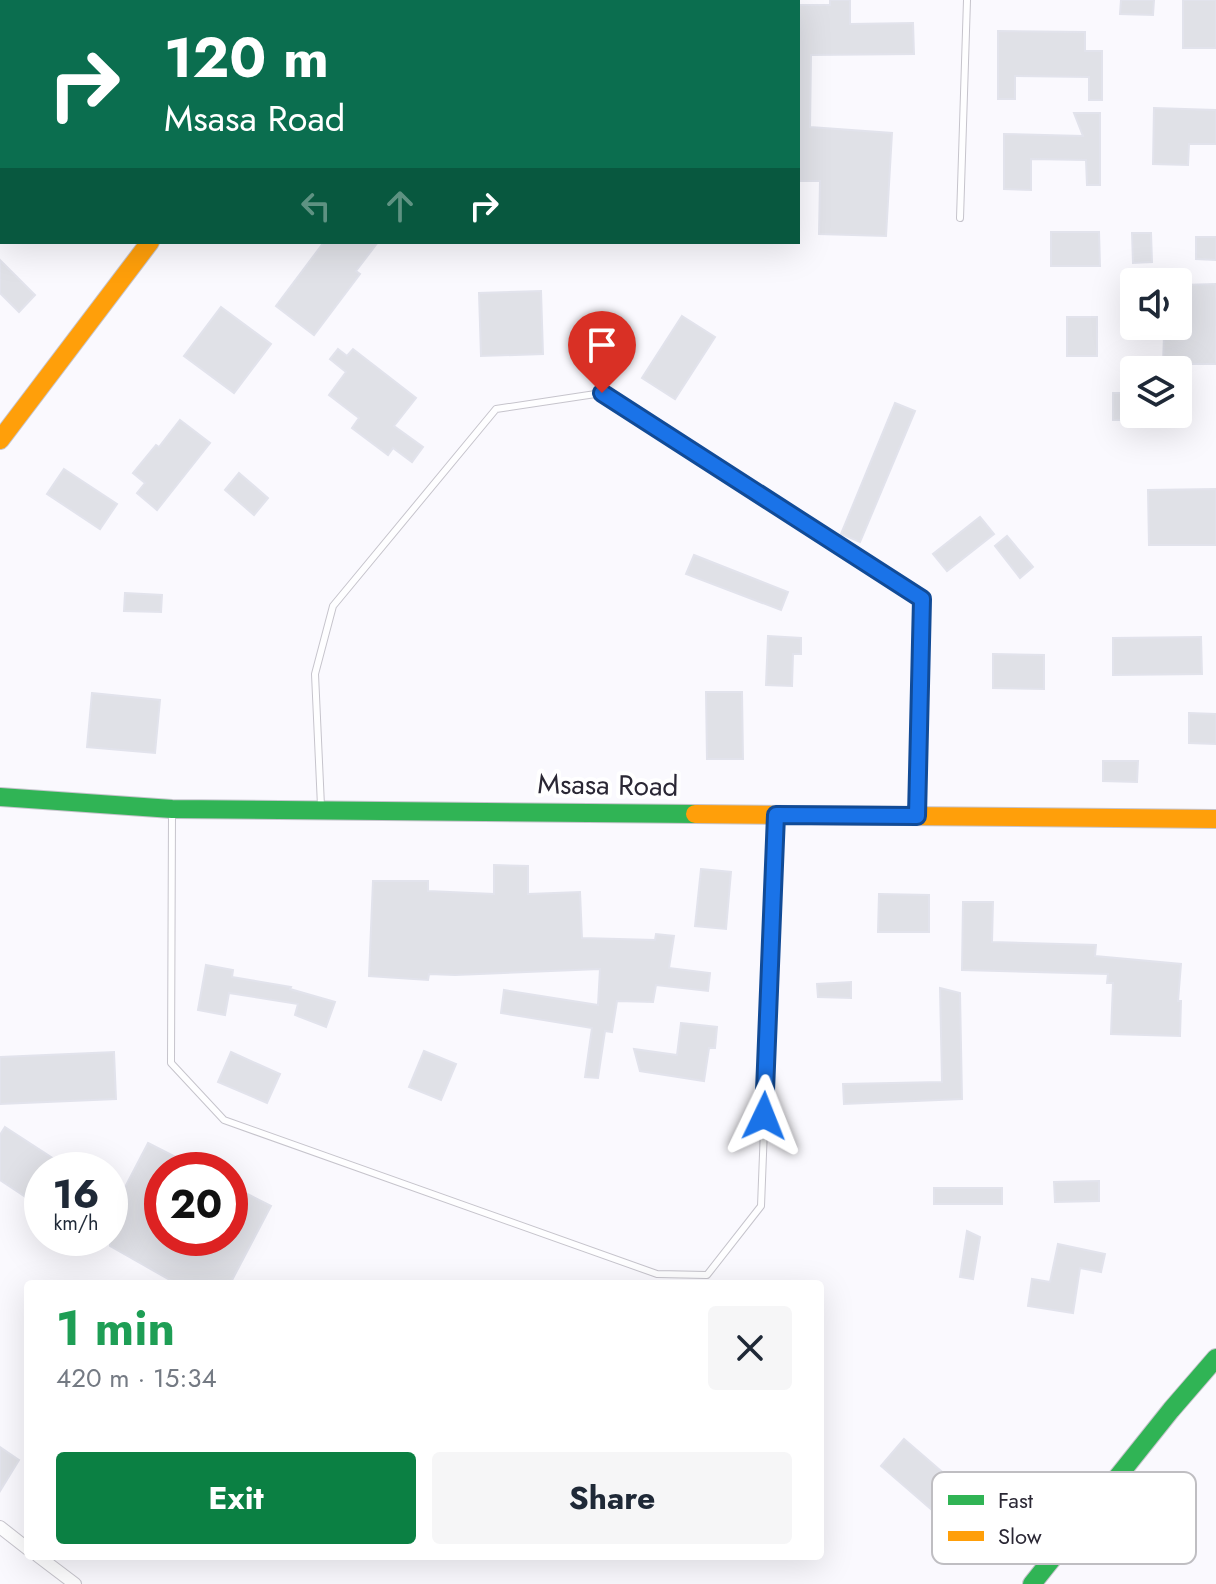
<!DOCTYPE html>
<meta charset="utf-8">
<style>
body{margin:0;font-family:Jost,sans-serif;background:#f6f6f7;color:#1f2937;height:100vh;display:flex;flex-direction:column;font-size:30px;white-space:nowrap}
*{box-sizing:border-box;margin:0}
p{font-size:26px;color:#747a83}
.icon{flex:none;width:44px;height:44px;fill:none;stroke:currentColor;stroke-width:2;stroke-linecap:round;stroke-linejoin:round}
.map{position:relative;flex:1;overflow:hidden}
.side{position:absolute;left:24px;top:1280px;width:800px;height:280px;display:flex;flex-direction:column;background:#fff;border-radius:8px;box-shadow:0 8px 32px #0002}
.side>*{flex:none}
.top-card{position:absolute;left:0px;top:0px;width:800px;height:244px;box-shadow:0 8px 32px #0002;background:#0b6e4f;color:#fff;overflow:hidden}
.buttons{position:absolute;left:1120px;top:268px;display:grid;gap:16px}
.buttons a{display:grid;place-items:center;width:72px;height:72px;border-radius:8px;background:#fff;box-shadow:0 8px 32px #0002;font-size:40px}
.speed{position:absolute;left:24px;top:1152px;display:flex;gap:16px;font-size:40px;font-weight:700;text-align:center}
.speed>*{display:grid;place-content:center;width:104px;height:104px;border-radius:50%;background:#fff;box-shadow:0 8px 32px #0002;line-height:1}
.speed small{font-size:20px;font-weight:400}
.speed .limit{border:12px solid #d22;background:#fff;color:#111}
.pin{position:absolute;display:grid;place-items:center;width:68px;height:68px;color:#fff;margin:-82px -34px;border-radius:50% 50% 50% 0;rotate:-45deg;box-shadow:0 0 8px #0007}
.pin .icon{rotate:45deg}
.me{position:absolute;width:88px;margin:-44px;rotate:2deg;stroke-linejoin:round;filter:drop-shadow(0 0 6px #0008)}
.turn{display:flex;align-items:center;gap:28px;height:168px;padding:0 32px;font-size:36px}
.turn .icon{width:104px;height:104px;stroke-width:2.5}
.turn b{display:block;font-size:56px;line-height:68px}
.lanes{display:flex;align-items:center;height:76px;padding:0 32px;background:#0003;justify-content:center;gap:40px;direction:ltr}
.lanes .off{opacity:.35}
.round{display:grid;place-items:center;flex:none;width:84px;height:84px;border-radius:8px;background:#f6f6f7}
.overview{display:flex;align-items:center;justify-content:space-between;height:136px;padding:0 32px}
h1{font-size:48px;font-weight:700;line-height:60px;color:#1e9e55}
.cta{display:flex;gap:16px;margin-top:auto;padding:16px 32px}
.cta a{flex:1;height:92px;border-radius:8px;background:#0b8043;color:#fff;font-size:32px;font-weight:700;line-height:92px;text-align:center}
.cta a+a{background:#f6f6f7;color:#1f2937}
.map>svg:first-child{display:block}
</style>
<div class="map">
<svg width="1216" height="1584" viewBox="0 0 1216 1584">
<rect width="100%" height="100%" fill="#faf9fe"/>
<!-- building -->
<g fill="#e0e1e7" stroke="#e2e3ec" stroke-width="2">
<path d="M 830,0 L 850,0 L 850,24 L 913,23 L 914,54 L 811,55 L 810,127 L 892,133 L 886,236 L 819,234 L 820,181 L 798,181 L 798,5 L 830,5 Z"/>
<path d="M 1121,0 L 1154,0 L 1153,15 L 1120,14 Z"/>
<rect x="1183" y="0" width="33" height="48"/>
<path d="M 998,31 L 1085,32 L 1085,51 L 1102,51 L 1102,100 L 1089,100 L 1089,77 L 1015,76 L 1015,99 L 998,99 Z"/>
<path d="M 1154,108 L 1216,110 L 1216,144 L 1189,144 L 1188,165 L 1153,164 Z"/>
<path d="M 1074,113 L 1100,113 L 1100,185 L 1087,185 L 1086,160 L 1031,159 L 1031,190 L 1004,189 L 1004,134 L 1083,136 Z"/>
<path d="M 1051,232 L 1099,232 L 1100,266 L 1051,266 Z"/>
<path d="M 1132,233 L 1151,233 L 1152,262 L 1133,263 Z"/>
<path d="M 1196,237 L 1216,237 L 1216,260 L 1196,259 Z"/>
<path d="M 324,242 L 378,242 L 356,271 L 360,274 L 314,335 L 276,306 Z"/>
<path d="M 0,260 L 35,295 L 19,312 L 0,293 Z"/>
<path d="M 1216,284 L 1216,364 L 1163,364 L 1164,335 L 1183,335 L 1182,285 Z"/>
<path d="M 541,291 L 543,354 L 481,356 L 479,293 Z"/>
<path d="M 221,307 L 271,344 L 234,393 L 184,356 Z"/>
<path d="M 682,316 L 715,337 L 675,399 L 642,378 Z"/>
<rect x="1067" y="317" width="30" height="39"/>
<path d="M 338,349 L 347,356 L 353,349 L 416,398 L 394,426 L 423,447 L 412,462 L 393,448 L 388,455 L 352,428 L 359,418 L 329,395 L 346,372 L 330,359 Z"/>
<rect x="1113" y="393" width="21" height="27"/>
<path d="M 895,403 L 915,411 L 860,542 L 841,534 Z"/>
<path d="M 180,420 L 210,443 L 157,510 L 137,493 L 145,483 L 133,473 L 156,445 L 159,447 Z"/>
<path d="M 64,469 L 117,504 L 100,529 L 47,494 Z"/>
<path d="M 239,473 L 268,498 L 254,515 L 225,490 Z"/>
<path d="M 1216,489 L 1216,545 L 1149,545 L 1148,490 Z"/>
<path d="M 980,517 L 994,534 L 947,571 L 933,554 Z"/>
<path d="M 1007,536 L 1033,567 L 1020,578 L 995,546 Z"/>
<path d="M 694,555 L 788,592 L 781,610 L 686,574 Z"/>
<path d="M 125,593 L 162,595 L 161,612 L 124,611 Z"/>
<path d="M 768,636 L 801,638 L 801,654 L 793,654 L 792,686 L 766,685 Z"/>
<path d="M 1201,637 L 1202,674 L 1113,675 L 1113,638 Z"/>
<path d="M 993,654 L 1044,655 L 1044,689 L 993,688 Z"/>
<path d="M 706,692 L 742,692 L 743,759 L 707,759 Z"/>
<path d="M 92,693 L 160,700 L 155,753 L 87,747 Z"/>
<path d="M 1189,713 L 1216,714 L 1216,744 L 1189,743 Z"/>
<path d="M 1103,761 L 1138,761 L 1137,782 L 1103,781 Z"/>
<path d="M 494,865 L 528,866 L 528,894 L 580,892 L 582,938 L 655,940 L 656,934 L 674,936 L 669,968 L 710,973 L 708,991 L 656,985 L 653,1002 L 617,1001 L 612,1032 L 605,1031 L 598,1078 L 585,1077 L 592,1028 L 501,1013 L 504,990 L 598,1005 L 600,969 L 455,975 L 429,974 L 428,980 L 369,976 L 373,881 L 428,881 L 428,891 L 494,894 Z"/>
<path d="M 701,869 L 731,872 L 726,929 L 695,926 Z"/>
<path d="M 879,894 L 929,895 L 929,932 L 878,932 Z"/>
<path d="M 963,902 L 993,902 L 992,942 L 1096,945 L 1095,956 L 1181,964 L 1178,1001 L 1181,1001 L 1180,1036 L 1111,1034 L 1113,983 L 1107,983 L 1108,974 L 962,970 Z"/>
<path d="M 206,965 L 233,970 L 232,977 L 291,987 L 290,989 L 335,1002 L 326,1027 L 295,1015 L 298,1004 L 229,993 L 225,1015 L 198,1010 Z"/>
<path d="M 851,982 L 851,998 L 818,997 L 817,984 Z"/>
<path d="M 940,988 L 960,993 L 962,1099 L 844,1104 L 843,1084 L 942,1082 Z"/>
<path d="M 681,1023 L 717,1027 L 715,1048 L 709,1048 L 704,1081 L 640,1071 L 634,1049 L 677,1055 Z"/>
<path d="M 424,1051 L 456,1064 L 441,1100 L 409,1087 Z"/>
<path d="M 114,1052 L 116,1099 L 0,1104 L 0,1057 Z"/>
<path d="M 231,1052 L 280,1074 L 267,1103 L 218,1082 Z"/>
<path d="M 5,1127 L 71,1170 L 42,1170 L 42,1208 L 0,1180 L 0,1135 Z"/>
<path d="M 148,1143 L 201,1170 L 162,1170 L 162,1238 L 230,1238 L 230,1185 L 271,1206 L 230,1284 L 177,1284 L 110,1246 L 110,1200 L 116,1190 L 122,1193 Z"/>
<path d="M 1099,1181 L 1099,1201 L 1055,1202 L 1054,1182 Z"/>
<rect x="934" y="1188" width="68" height="16"/>
<path d="M 967,1231 L 980,1237 L 973,1279 L 960,1277 Z"/>
<path d="M 1058,1244 L 1105,1254 L 1101,1272 L 1080,1268 L 1073,1313 L 1028,1306 L 1032,1279 L 1050,1282 Z"/>
<path d="M 904,1439 L 962,1489 L 939,1516 L 881,1466 Z"/>
<path d="M 0,1447 L 19,1460 L 0,1491 Z"/>
</g>
<g fill="none" stroke-linecap="round" stroke-linejoin="round">
<defs>
<g id="lane">
<path d="M 960,218 L 967,0"/>
<path d="M 321,806 L 315,674 L 333,606 L 496,409 L 602,393 L 922,599 L 917,813"/>
<path d="M 172,813 L 171,1063 L 224,1120 L 657,1274 L 707,1275 L 761,1206 L 776,818"/>
</g>
<g id="street">
<path d="M 0,1527 L 28,1549"/>
<path d="M 38,1556 L 75,1584"/>
</g>
<g id="fast">
<path d="M 250,2 L 251,0"/>
<path d="M 0,797 L 172,809 L 695,814"/>
<path d="M 1032,1584 L 1171,1410 L 1216,1358"/>
</g>
<g id="slow">
<path d="M 0,440 L 150,242"/>
<path d="M 695,814 L 1216,819"/>
</g>
</defs>
<!-- lane casing -->
<use href="#lane" stroke="#c6c4cc" stroke-width="8"/>
<!-- street casing -->
<use href="#street" stroke="#c6c4cc" stroke-width="14"/>
<!-- fast casing -->
<use href="#fast" stroke="#c6c4cc" stroke-width="20"/>
<!-- slow casing -->
<use href="#slow" stroke="#c6c4cc" stroke-width="20"/>
<!-- lane -->
<use href="#lane" stroke="#fefeff" stroke-width="6"/>
<!-- street -->
<use href="#street" stroke="#fefeff" stroke-width="12"/>
<!-- fast -->
<use href="#fast" stroke="#30b455" stroke-width="18"/>
<!-- slow -->
<use href="#slow" stroke="#ff9f0a" stroke-width="18"/>
</g>
<g fill="none" stroke-linecap="round" stroke-linejoin="round">
<defs>
<path id="route" d="M 602,393 L 922,599 L 917,816 L 776,815 L 764,1116"/>
</defs>
<!-- route casing -->
<use href="#route" stroke="#114b97" stroke-width="20"/>
<!-- route -->
<use href="#route" stroke="#1a73e8" stroke-width="14"/>
</g>
<g text-anchor="middle" dominant-baseline="central" stroke-width="8" stroke-linejoin="round" paint-order="stroke">
<!-- street labels -->
<g font-size="28" fill="#2a2734" stroke="#fff">
<text transform="translate(608 785) rotate(1)">Msasa Road</text>
</g>
</g>
<!-- legend -->
<rect x="932" y="1472" width="264" height="92" rx="12" fill="#fff" stroke="#bfbec2" stroke-width="2"/>
<rect x="948" y="1495" width="36" height="10" fill="#30b455"/>
<rect x="948" y="1531" width="36" height="10" fill="#ff9f0a"/>
<g font-size="22" fill="#2a2734">
<text x="998" y="1508">Fast</text>
<text x="998" y="1544">Slow</text>
</g>
</svg>
<div class="buttons">
<a><svg class="icon" aria-label="sound" viewBox="0 0 24 24"><path d="M4 9h4l5-4v14l-5-4H4zM17 9q2 3 0 6"/></svg></a>
<a><svg class="icon" aria-label="layers" viewBox="0 0 24 24"><path d="M12 4l9 5-9 5-9-5zM3 14l9 5 9-5"/></svg></a>
</div>
<div class="speed"><div>16<small>km/h</small></div><div class="limit">20</div></div>
<div class="pin" style="left:602px;top:393px;background:#d93025"><svg class="icon" aria-label="arrive" viewBox="0 0 24 24"><path d="M6 21V4h12l-3 4 3 4H6"/></svg></div>
<svg class="me" style="left:764px;top:1116px" viewBox="-20 -20 40 40"><path d="M0-17L14 15 0 8-14 15z" fill="#1a73e8" stroke="#fff" stroke-width="4"/></svg>
<div class="top-card">
<div class="turn"><svg class="icon" aria-label="right" viewBox="0 0 24 24"><path d="M7 20v-9h11M14 6l5 5-5 5"/></svg><div><b>120 m</b>Msasa Road</div></div>
<div class="lanes"><svg class="icon off" aria-label="left" viewBox="0 0 24 24"><path d="M17 20v-9H6M10 6l-5 5 5 5"/></svg><svg class="icon off" aria-label="ahead" viewBox="0 0 24 24"><path d="M12 20V5M6 11l6-6 6 6"/></svg><svg class="icon" aria-label="right" viewBox="0 0 24 24"><path d="M7 20v-9h11M14 6l5 5-5 5"/></svg></div>
</div>
<section class="side">
<div class="overview"><div><h1>1 min</h1><p>420 m · 15:34</p></div><a class="round"><svg class="icon" aria-label="close" viewBox="0 0 24 24"><path d="M6 6l12 12M18 6L6 18"/></svg></a></div>
<div class="cta"><a>Exit</a><a>Share</a></div>
</section>
</div>
